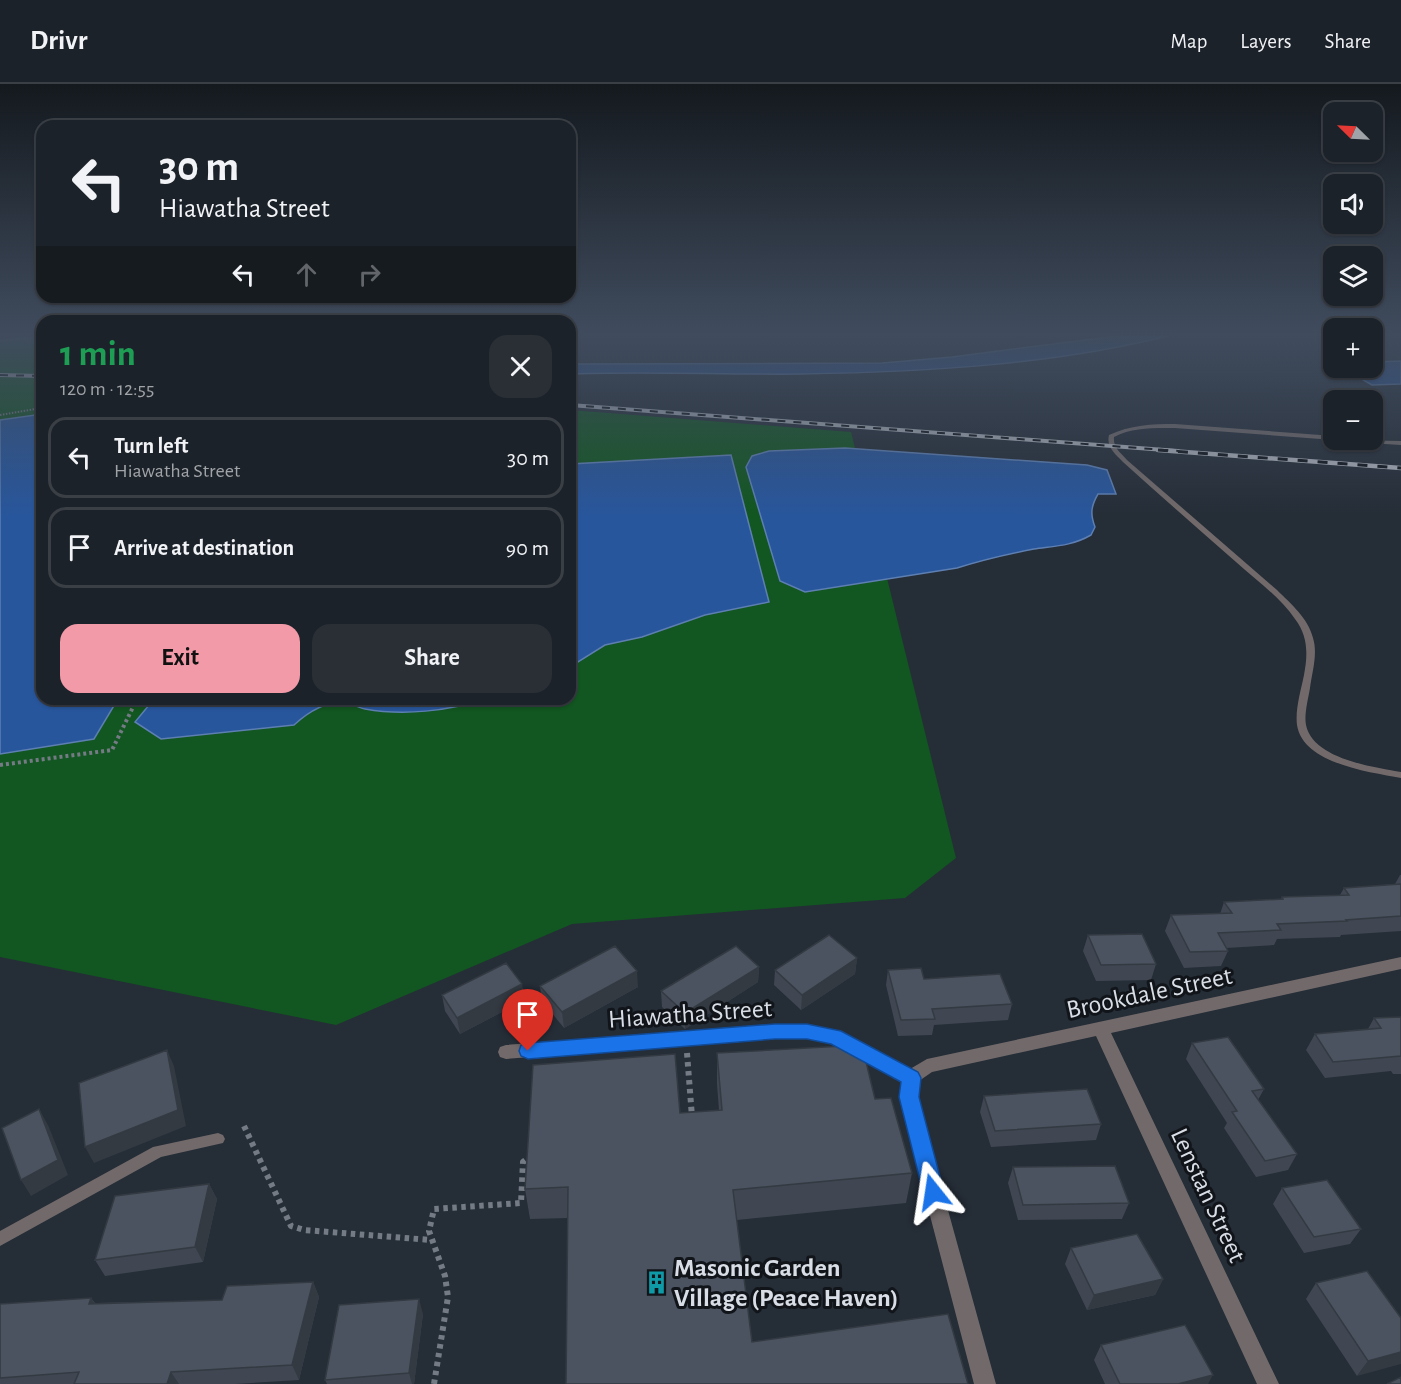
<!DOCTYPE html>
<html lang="en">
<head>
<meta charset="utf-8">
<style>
	body { margin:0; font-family:"Alegreya Sans",sans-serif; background:#292f35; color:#f1f3f6; height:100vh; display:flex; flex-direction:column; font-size:22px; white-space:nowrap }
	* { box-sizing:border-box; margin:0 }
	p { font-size:20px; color:#a0a4a8 }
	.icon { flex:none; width:33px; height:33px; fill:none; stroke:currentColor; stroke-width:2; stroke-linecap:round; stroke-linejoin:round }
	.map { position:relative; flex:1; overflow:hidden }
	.side { position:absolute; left:36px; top:231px; width:540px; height:390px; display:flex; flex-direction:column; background:#1c2229; border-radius:18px; box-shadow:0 2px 4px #0004,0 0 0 2px #3a3f46 }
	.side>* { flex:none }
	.hud { position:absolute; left:36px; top:36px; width:540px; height:183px; border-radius:18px; box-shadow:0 2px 4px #0004,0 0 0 2px #3a3f46; background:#1c2229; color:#f1f3f6; overflow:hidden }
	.needle { width:39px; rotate:294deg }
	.buttons { position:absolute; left:1323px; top:18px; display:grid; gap:12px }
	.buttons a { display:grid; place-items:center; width:60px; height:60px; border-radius:12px; background:#1c2229; box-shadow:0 2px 4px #0004,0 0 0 2px #3a3f46; font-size:30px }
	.pin { position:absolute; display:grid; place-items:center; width:51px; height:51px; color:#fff; margin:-62px -26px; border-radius:50% 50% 50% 0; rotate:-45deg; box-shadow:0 0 6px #0007 }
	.pin .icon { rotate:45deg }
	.me { position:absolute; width:66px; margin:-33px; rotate:345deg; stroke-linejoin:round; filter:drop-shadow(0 0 4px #0008) }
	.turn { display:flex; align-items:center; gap:21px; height:126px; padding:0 24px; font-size:27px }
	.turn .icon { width:78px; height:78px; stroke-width:2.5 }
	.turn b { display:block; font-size:42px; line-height:51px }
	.lanes { display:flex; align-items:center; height:57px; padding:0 24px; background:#0003; justify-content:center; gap:30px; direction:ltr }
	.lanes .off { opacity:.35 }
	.round { display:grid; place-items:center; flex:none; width:63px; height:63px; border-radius:18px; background:#292f35 }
	.head { display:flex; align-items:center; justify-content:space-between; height:102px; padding:0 24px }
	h1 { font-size:36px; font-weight:600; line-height:45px; color:#1e9e55 }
	.action { display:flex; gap:12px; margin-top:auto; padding:12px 24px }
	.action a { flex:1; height:69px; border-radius:18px; background:#f39aa9; color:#111; font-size:24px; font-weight:600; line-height:69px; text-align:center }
	.action a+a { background:#292f35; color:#f1f3f6 }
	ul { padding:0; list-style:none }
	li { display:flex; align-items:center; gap:18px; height:81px; margin:0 12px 9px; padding:0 12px; border:3px solid #3a3f46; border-radius:18px }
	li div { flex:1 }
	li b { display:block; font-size:22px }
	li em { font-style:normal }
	header { display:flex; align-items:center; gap:36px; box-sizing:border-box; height:84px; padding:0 30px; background:#1c2229; border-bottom:2px solid #3a3f46 }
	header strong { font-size:28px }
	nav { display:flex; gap:33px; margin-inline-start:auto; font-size:21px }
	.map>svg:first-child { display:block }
	.green { fill:#125621 }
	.water { fill:#28569c; stroke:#5d7fb2; stroke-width:1.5 }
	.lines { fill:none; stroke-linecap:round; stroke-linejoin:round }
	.path-far2 { stroke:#747b84; stroke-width:2; stroke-dasharray:1.5 1.5; stroke-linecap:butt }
	.path-far1 { stroke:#747b84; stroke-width:4; stroke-dasharray:3 3; stroke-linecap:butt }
	.path { stroke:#747b84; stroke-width:6; stroke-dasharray:4.5 4.5; stroke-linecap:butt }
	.service { fill:#726a6a; fill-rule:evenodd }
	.minor { fill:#726a6a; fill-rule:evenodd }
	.rail-far1-casing { stroke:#aeb3bc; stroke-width:4 }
	.rail-casing { stroke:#aeb3bc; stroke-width:4.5 }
	.rail-far1 { stroke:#11151a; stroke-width:2; stroke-dasharray:8; stroke-linecap:butt }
	.rail { stroke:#11151a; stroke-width:3; stroke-dasharray:10; stroke-linecap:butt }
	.wall { fill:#404752 }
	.shaded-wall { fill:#343a42 }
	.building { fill:#4a535f; stroke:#343a42; stroke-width:1.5 }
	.route { fill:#1a73e8; stroke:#114b97; stroke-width:1.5 }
	.labels { text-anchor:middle; stroke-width:6; stroke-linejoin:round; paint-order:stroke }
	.near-street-label { font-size:26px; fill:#d9dee6; stroke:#11151a }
	.near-poi-label { font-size:26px; font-weight:bold; fill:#d9dee6; stroke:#11151a; text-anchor:start }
</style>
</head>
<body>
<header>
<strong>Drivr</strong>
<nav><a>Map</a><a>Layers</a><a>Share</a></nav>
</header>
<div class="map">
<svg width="1401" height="1300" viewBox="0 0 1401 1300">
	<rect width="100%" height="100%" fill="#252d37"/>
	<path class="green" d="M42,251v364h528v-289l281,22 105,426 -51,40 -333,26 -236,101 -336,-68v-618z"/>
	<path class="water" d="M1133,250h43c-120,31 -251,38 -374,40 -77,1 -155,-3 -232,0v-10l312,-1 70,-6z
		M1401,277v23l-29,1 -30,-17h30l1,-6z
		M42,330v285h76l-24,40 -94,15v-334z
		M845,364l242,17 20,5 9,24h-18c-7,12 -8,20 -3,33l-4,8c-19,11 -36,11 -57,14 -26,5 -52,11 -77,19l-152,24 -25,-11 -34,-114 6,-11 17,-5z
		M731,371l38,147 -64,13 -63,22 -37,8 -35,22v-203z
		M154,615h331c-36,12 -82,17 -120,10 -7,-1 -15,-7 -22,-7 -19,0 -36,11 -49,23l-133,14 -26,-17z"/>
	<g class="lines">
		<path class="path-far2" d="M0,257l42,-4
			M0,331l42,-7"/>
		<path class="path-far1" d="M0,681l112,-15 25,-51"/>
		<path class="path" d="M687,969l5,64
			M244,1042l47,100 13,4 127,10
			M434,1300l14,-87 -3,-21 -16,-45 5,-22 87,-6 2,-41 8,-6"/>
		<path class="service" d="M1175,340l159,12v4h1h-1l-159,-12c-21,0 -42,-1 -61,9 -1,11 6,15 13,23l150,130c14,14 31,28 36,48 5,16 -1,34 -3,50 -2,12 -6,26 -4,37 7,34 67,42 95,47v6c-31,-6 -98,-14 -104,-53 -2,-16 4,-35 7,-50 4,-21 4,-39 -9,-56 -15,-22 -39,-39 -59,-57 -38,-33 -75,-66 -113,-100 -8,-8 -17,-15 -14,-27 21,-10 43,-11 66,-11z
			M1350,356l51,1v4l-48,-3z
			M218,1049l5,2 2,4 -2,4 -62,14 -161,89v-15l153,-84z"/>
		<path class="minor" d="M1401,873v12l-290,64 168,351h-22l-161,-348 -164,36 -13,9 -1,16 4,19 74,268h-22l-70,-268 -4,-19 2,-15 -70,-39 -25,-4 -32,-1 -269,21 -6,-2 -2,-5 2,-5 6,-2 269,-21 32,1 28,5 75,39 17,-10z"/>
		<defs>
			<path id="rail-far1" d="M0,291l42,1
				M570,321l608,46"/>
			<path id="rail" d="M1158,366l243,18"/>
		</defs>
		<use href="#rail-far1" class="rail-far1-casing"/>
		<use href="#rail" class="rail-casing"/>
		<use href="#rail-far1" class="rail-far1"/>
		<use href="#rail" class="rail"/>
	</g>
	<path class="wall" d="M1400,791h1v56l-60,4 -1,2 -63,2 -3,6 -48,3 2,3 -7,15 -37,2 -19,-37 6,-16 49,-1 4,-12 57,-3 1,-2 58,-2 4,-7 51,-4z
		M1088,851l68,29 -5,16 -55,1 -13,-30z
		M857,874l-2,16 -54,36 -27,-25 1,-15z
		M759,883l-1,15 -73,47 -23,-22 -1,-16z
		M888,886l124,34 -4,16 -74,5 -2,10 -34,1 -12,-51z
		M540,902l98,1 -74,41 -22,-27z
		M442,911l83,5 -65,34 -15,-23z
		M1401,933v57h-8l-2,-3 -66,7 -19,-28 9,-16 53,-5 6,-11z
		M1192,959l72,46 -6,11 39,54 -9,16 -32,7 -32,-49 3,-5 -41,-64z
		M717,969l158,46 37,74 -6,30 -169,17 -171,164 2,-166 -38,1 -5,-30 155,-76 39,-3 -2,-26z
		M984,1012l117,28 -5,16 -105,7 -11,-35z
		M1013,1083l116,36 -7,16 -104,1 -10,-37z
		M209,1100l8,15 -14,63 -98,14 -10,-16z
		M1282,1104l79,41 -11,15 -46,9 -31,-49z
		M1071,1164l92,31 -8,16 -68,15 -22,-46z
		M313,1198l6,15 -20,83 -64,4h-235v-80l91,-6 4,5 127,-3z
		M1316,1199l85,35 -44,58 -51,-77z
		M423,1230l-9,70h-87l-2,-4z
		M1101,1261l107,39h-103l-11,-24z"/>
	<path class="shaded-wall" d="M857,874l-2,16 -54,36 1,-15z
		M759,883l-1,15 -73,47v-16z
		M637,887l1,16 -74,41 -2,-16z
		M522,900l3,16 -65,34 -3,-16z
		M167,966l7,16 12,60 -92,37 -9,-16z
		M39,1025l9,16 20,50 -37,21 -10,-16z
		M209,1100l8,15 -14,63 -8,-15z
		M1163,1195l-8,16 -68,15 7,-15z
		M313,1198l6,15 -20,83 -7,-15z
		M91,1214l10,15 -12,-9z
		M419,1215l4,15 -9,70h-2l-3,-11z
		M1401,1268v12l-44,12 11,-15z
		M171,1288l8,12h-12z
		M1213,1291l-5,9h-30z"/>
	<path class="building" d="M1401,800v32l-55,4 1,1 -70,3 4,6 -63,3 10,18 -38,1 -19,-37 61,-2 -8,-11 59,-3 -1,-2 67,-2 -5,-7z
		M1142,850l14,30 -55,1 -13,-30z
		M829,851l28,23 -55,37 -27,-25z
		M615,862l22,25 -75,41 -22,-26z
		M736,862l23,21 -74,46 -24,-22z
		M506,879l16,21 -65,34 -15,-23z
		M921,884l3,11 76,-5 12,30 -80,5 3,10 -34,1 -13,-50z
		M1401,933v39l-68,6 -18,-28 66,-6 -7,-10z
		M1228,953l36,52 -12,2 45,63 -32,7 -33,-49 5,-1 -45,-68z
		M862,961l13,54 16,-1 21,75 -179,17 19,152 196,-28 20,70h-402l2,-197 -43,2 8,-124 142,-11 5,59 42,-3 -5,-57z
		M167,966l11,60 -93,37 -6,-64z
		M1087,1005l14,35 -106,7 -11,-35z
		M39,1025l19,51 -37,20 -19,-52z
		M1115,1082l14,37 -106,2 -10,-38z
		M1327,1096l34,49 -47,8 -32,-49z
		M209,1100l-14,63 -100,13 20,-64z
		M1137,1150l26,45 -69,16 -23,-47z
		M1367,1187l34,47v34l-33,9 -52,-78z
		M313,1198l-21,83 -121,7 -4,12h-93l5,-12 -79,6v-74l91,-6 -2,6 133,-4 5,-14z
		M419,1215l-10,74 -84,7 14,-75z
		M1185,1241l28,50 -35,9h-58l-19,-39z
		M1401,1293v7h-14z"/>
	<linearGradient id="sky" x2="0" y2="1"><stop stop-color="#14191e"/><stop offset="0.58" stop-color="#404c5e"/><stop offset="1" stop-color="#404c5e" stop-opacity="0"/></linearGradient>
	<rect width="1401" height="432" fill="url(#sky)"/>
	<path class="route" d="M775,940h32l34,7 77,41 3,6 -2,19 25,95 -3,7 -8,3 -7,-3 -3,-7 -24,-95 2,-15 -70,-38 -24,-5h-32l-247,20 -7,-3 -2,-5 2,-6 7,-2z"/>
	<defs>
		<symbol id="building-bare" viewBox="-9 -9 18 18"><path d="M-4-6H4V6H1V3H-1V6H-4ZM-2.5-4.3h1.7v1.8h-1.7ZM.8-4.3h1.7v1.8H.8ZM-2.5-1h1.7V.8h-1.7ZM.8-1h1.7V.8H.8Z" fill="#0f9aa8" stroke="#11151a" stroke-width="2.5" paint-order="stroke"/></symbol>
	</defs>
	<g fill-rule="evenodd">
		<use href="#building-bare" x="640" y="1182" width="33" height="33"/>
	</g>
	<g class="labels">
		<g class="near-street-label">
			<text transform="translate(1149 908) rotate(-12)" y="9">Brookdale Street</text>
			<text transform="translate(690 929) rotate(-4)" y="9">Hiawatha Street</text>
			<text transform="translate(1209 1111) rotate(65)" y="9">Lenstan Street</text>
		</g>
		<g class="near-poi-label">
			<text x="674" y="1192">Masonic Garden<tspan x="674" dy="30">Village (Peace Haven)</tspan></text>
		</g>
	</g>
</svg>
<div class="buttons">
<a><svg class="needle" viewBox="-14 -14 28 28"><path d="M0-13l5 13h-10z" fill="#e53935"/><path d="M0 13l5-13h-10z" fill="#a0a4a8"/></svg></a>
<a><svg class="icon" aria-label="sound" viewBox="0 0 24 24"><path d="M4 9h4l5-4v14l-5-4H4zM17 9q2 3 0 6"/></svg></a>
<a><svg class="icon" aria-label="layers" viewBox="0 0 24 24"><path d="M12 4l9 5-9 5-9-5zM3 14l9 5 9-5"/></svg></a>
<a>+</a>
<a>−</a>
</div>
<div class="pin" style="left:528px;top:967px;background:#d93025"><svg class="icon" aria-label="arrive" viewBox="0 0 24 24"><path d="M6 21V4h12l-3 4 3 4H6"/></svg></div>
<svg class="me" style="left:933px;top:1108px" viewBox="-20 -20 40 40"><path d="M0-17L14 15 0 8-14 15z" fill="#1a73e8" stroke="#fff" stroke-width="4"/></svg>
<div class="hud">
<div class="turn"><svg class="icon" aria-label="left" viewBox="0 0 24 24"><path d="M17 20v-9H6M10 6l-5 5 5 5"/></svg><div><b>30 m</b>Hiawatha Street</div></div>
<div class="lanes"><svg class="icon" aria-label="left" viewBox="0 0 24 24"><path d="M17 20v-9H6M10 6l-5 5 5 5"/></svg><svg class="icon off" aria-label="ahead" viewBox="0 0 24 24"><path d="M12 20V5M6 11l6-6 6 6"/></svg><svg class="icon off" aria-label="right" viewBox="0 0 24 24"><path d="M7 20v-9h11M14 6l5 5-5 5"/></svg></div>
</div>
<section class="side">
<div class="head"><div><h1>1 min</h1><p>120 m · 12:55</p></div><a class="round"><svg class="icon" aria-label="close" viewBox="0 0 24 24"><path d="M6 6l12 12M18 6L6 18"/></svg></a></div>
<ul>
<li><svg class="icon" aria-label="left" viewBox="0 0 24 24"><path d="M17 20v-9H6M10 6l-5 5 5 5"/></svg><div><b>Turn left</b><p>Hiawatha Street</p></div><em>30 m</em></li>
<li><svg class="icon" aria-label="arrive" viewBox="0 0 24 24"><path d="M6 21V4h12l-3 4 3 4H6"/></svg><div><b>Arrive at destination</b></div><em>90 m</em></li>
</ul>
<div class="action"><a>Exit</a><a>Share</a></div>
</section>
</div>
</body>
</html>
